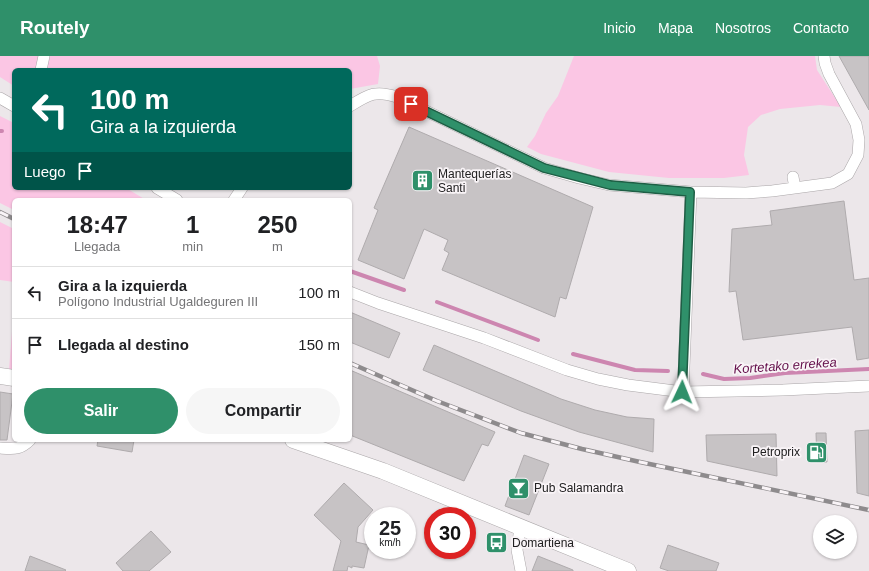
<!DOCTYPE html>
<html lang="es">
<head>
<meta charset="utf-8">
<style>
	body { margin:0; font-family:Arial,sans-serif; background:#f6f6f6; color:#202124; height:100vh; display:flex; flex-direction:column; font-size:15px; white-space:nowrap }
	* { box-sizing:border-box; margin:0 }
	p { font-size:13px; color:#757577 }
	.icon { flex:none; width:22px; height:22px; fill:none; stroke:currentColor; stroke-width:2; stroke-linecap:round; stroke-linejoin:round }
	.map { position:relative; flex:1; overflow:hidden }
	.sheet { position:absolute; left:12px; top:142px; width:340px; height:244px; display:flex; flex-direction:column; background:#fff; border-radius:6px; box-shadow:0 1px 3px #0004 }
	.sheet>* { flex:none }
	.banner { position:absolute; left:12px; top:12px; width:340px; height:122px; border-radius:6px; box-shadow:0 1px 3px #0004; background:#00695c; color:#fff; overflow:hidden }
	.buttons { position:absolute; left:813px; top:459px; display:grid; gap:8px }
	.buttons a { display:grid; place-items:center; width:44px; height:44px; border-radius:50%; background:#fff; box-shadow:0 1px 3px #0004; font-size:20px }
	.speed { position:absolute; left:364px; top:451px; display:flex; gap:8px; font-size:20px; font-weight:700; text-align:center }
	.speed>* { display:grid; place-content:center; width:52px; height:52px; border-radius:50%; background:#fff; box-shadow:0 1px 3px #0004; line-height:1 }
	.speed small { font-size:10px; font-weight:400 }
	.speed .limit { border:6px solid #d22; background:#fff; color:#111 }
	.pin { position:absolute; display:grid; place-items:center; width:34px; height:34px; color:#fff; margin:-17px; border-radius:8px; box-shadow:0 2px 6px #0006 }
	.me { position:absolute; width:44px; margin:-22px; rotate:2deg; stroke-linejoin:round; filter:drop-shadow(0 0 3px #0008) }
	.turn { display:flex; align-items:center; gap:14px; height:84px; padding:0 12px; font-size:18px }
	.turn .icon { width:52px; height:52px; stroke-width:2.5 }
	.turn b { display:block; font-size:28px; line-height:34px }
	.then { display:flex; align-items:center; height:38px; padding:0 12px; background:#0003; gap:8px; font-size:15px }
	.eta { display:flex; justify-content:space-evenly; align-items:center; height:68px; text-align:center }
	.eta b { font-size:24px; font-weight:700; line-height:28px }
	.cta { display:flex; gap:8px; margin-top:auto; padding:8px 12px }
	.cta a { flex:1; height:46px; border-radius:24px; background:#2f906a; color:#fff; font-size:16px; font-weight:700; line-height:46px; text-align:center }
	.cta a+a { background:#f6f6f6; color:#202124 }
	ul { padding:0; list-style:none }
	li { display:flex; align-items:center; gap:12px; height:52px; padding:0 12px; border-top:1px solid #e0e0e0 }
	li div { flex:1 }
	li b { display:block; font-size:15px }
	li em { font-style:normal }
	header { display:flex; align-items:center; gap:24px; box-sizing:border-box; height:56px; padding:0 20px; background:#2f906a; color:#fff }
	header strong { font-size:19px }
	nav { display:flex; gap:22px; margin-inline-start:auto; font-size:14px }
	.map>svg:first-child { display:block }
	.green { fill:#fbc6e4 }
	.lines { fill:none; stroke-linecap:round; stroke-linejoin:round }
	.stream { stroke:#cd86b0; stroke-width:4 }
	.building { fill:#c7c3c5; stroke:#afabad }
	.street-casing { stroke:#aaa6a8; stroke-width:12 }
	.secondary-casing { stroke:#aaa6a8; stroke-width:17 }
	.street { stroke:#fff; stroke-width:11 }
	.secondary { stroke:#fff; stroke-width:16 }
	.rail-casing { stroke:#8e8b8d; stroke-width:4.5 }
	.rail { stroke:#f9f4f7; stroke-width:3; stroke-dasharray:9; stroke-linecap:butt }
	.route-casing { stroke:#1f5e45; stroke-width:10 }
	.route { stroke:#2f906a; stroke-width:7 }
	.labels { text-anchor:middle; stroke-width:3.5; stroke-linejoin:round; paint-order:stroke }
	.poi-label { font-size:12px; fill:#212021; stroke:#f9f4f7; text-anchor:start }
	.water-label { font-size:13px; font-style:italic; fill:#630e4a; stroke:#f9f4f7 }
</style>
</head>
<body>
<header>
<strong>Routely</strong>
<nav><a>Inicio</a><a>Mapa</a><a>Nosotros</a><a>Contacto</a></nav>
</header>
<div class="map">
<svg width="869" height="515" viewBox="0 0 869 515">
	<rect width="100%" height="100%" fill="#ece7ea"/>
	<path class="green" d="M0,0h39l-3,14h-22v16l-14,-9z
		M48,0h329l3,10 -2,18 -28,5v-19h-306z
		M574,0h241l2,14 24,37 -21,-2 -40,4 -19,6 -13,12 -4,28 5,20 -25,3h-55l-60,-6 -68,-18 -14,-7 8,-11 11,-23 12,-17z
		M0,60l14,7v65h112l20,12h-132v10l-14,-7z
		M0,166l14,7v53l-14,-2z
		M14,250v64h-5z"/>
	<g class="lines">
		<path class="stream" d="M0,75h2
			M350,215l54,19
			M437,246l101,38
			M573,298l62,16 33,1
			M703,318l21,5 26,-1 35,-5 84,-4"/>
	</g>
	<path class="building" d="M839,0h30v54z
		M409,71l184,80 -27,92 -6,-2 -5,20 -113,-47 7,-17 -5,-3 4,-10 -24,-11 -20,50 -46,-19 20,-50 -4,-2z
		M844,145l10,79 15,-2v80l-12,2 -5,-33 -109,13 -7,-49 -7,1 3,-63 40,-4 -2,-14z
		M350,256l50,21 -11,25 -39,-16z
		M434,289l127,54 34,11 32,7 27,2 -1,33 -74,-20 -58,-21 -98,-41z
		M350,314l145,62 -7,14 -6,-2 -18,37 -114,-46z
		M0,336l13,2 -6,46h-7z
		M869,374v66l-12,-3 -2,-62z
		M816,377h10l1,29h-10z
		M776,378l1,42 -70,-15 -1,-26z
		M98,384h36l-2,12 -35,-6z
		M524,399l25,9 -20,51 -24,-9z
		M344,427l29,27 -15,17 -2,15 13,3 -5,23 -12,-2v2l-4,-2 -1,5h-14l8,-30 -27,-26z
		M151,475l20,21 -22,19h-26l-7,-8z
		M668,489l51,18 -3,8h-47l-9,-3z
		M30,500l36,14 -1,1h-40z
		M538,500l35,14v1h-41z"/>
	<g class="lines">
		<defs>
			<path id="street" d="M41,14l3,-14
				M0,42l14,8
				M350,50c19,-12 26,-16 47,-9l147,71 35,10 30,7 82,7 55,1 26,-2 60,-8 16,-9 10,-19 1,-15 -3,-16 -27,-50 -4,-11 -1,-7
				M793,121l2,11
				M157,132l20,12
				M234,144l8,-12
				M350,236l28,11 106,35 83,32 31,9 30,6 55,7 100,-2 86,-4
				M683,336l8,-200
				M0,392c14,1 20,2 30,-8
				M520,471l-3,23 4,21"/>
			<path id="secondary" d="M0,320l14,2
				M293,384l90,31 245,100"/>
		</defs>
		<use href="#street" class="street-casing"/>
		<use href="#secondary" class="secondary-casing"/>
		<use href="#street" class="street"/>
		<use href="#secondary" class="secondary"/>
		<defs>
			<path id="rail" d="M0,156l14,7
				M350,307l87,38 84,32 61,16 58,13 229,48"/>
		</defs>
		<use href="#rail" class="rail-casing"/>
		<use href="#rail" class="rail"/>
	</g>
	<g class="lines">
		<defs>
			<path id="route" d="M411,48l133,64 66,17 80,7 -8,200"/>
		</defs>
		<use href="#route" class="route-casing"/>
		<use href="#route" class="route"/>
	</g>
	<defs>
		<symbol id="building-square" viewBox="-11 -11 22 22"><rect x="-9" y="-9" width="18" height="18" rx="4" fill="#2f906a" stroke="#f9f4f7"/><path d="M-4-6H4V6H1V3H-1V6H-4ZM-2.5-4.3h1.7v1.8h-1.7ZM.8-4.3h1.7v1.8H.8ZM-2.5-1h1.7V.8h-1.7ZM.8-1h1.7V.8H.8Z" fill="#fff"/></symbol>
		<symbol id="fuel-square" viewBox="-11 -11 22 22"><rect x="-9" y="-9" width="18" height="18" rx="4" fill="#2f906a" stroke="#f9f4f7"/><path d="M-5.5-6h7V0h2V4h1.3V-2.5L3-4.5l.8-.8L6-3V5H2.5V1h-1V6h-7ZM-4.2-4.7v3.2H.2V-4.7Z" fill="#fff"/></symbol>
		<symbol id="bar-square" viewBox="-11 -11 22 22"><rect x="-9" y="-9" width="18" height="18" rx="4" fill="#2f906a" stroke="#f9f4f7"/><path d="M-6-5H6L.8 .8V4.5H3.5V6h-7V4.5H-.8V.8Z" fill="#fff"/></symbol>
		<symbol id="bus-square" viewBox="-11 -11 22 22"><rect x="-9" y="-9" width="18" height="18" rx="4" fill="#2f906a" stroke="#f9f4f7"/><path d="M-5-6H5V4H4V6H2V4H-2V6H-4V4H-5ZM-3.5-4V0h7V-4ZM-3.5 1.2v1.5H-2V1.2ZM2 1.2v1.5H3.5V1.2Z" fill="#fff"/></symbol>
	</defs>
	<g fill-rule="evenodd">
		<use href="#building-square" x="410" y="112" width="25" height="25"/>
		<use href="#fuel-square" x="804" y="384" width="25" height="25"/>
		<use href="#bar-square" x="506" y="420" width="25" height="25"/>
		<use href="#bus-square" x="484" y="474" width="25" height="25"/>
	</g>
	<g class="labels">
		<g class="poi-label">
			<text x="438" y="122">Mantequerías<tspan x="438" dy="14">Santi</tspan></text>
			<text x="800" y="400" text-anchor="end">Petroprix</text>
			<text x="534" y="436">Pub Salamandra</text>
			<text x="512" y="491">Domartiena</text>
		</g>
		<g class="water-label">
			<text transform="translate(785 309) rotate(-4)" y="5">Kortetako errekea</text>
		</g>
	</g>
</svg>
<div class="buttons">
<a><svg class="icon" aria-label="layers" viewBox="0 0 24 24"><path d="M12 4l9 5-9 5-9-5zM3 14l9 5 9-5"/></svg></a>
</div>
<div class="speed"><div>25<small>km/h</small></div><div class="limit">30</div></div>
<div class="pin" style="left:411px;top:48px;background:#d93025"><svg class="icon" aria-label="arrive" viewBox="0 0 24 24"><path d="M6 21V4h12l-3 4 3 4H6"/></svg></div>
<svg class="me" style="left:682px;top:336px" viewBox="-20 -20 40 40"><path d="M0-17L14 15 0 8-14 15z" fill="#2f906a" stroke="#fff" stroke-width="4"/></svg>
<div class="banner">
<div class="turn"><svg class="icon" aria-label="left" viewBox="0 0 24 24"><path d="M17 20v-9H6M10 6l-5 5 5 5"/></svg><div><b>100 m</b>Gira a la izquierda</div></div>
<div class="then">Luego<svg class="icon" aria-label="arrive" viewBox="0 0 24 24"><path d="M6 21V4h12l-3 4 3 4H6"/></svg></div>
</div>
<section class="sheet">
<div class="eta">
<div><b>18:47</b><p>Llegada</p></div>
<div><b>1</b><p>min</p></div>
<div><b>250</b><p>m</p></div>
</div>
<ul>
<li><svg class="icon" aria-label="left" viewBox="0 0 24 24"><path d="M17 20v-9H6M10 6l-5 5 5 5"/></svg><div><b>Gira a la izquierda</b><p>Polígono Industrial Ugaldeguren III</p></div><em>100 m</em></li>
<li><svg class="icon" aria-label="arrive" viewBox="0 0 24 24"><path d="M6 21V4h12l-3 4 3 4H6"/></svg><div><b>Llegada al destino</b></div><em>150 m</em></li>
</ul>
<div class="cta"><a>Salir</a><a>Compartir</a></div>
</section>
</div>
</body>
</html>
